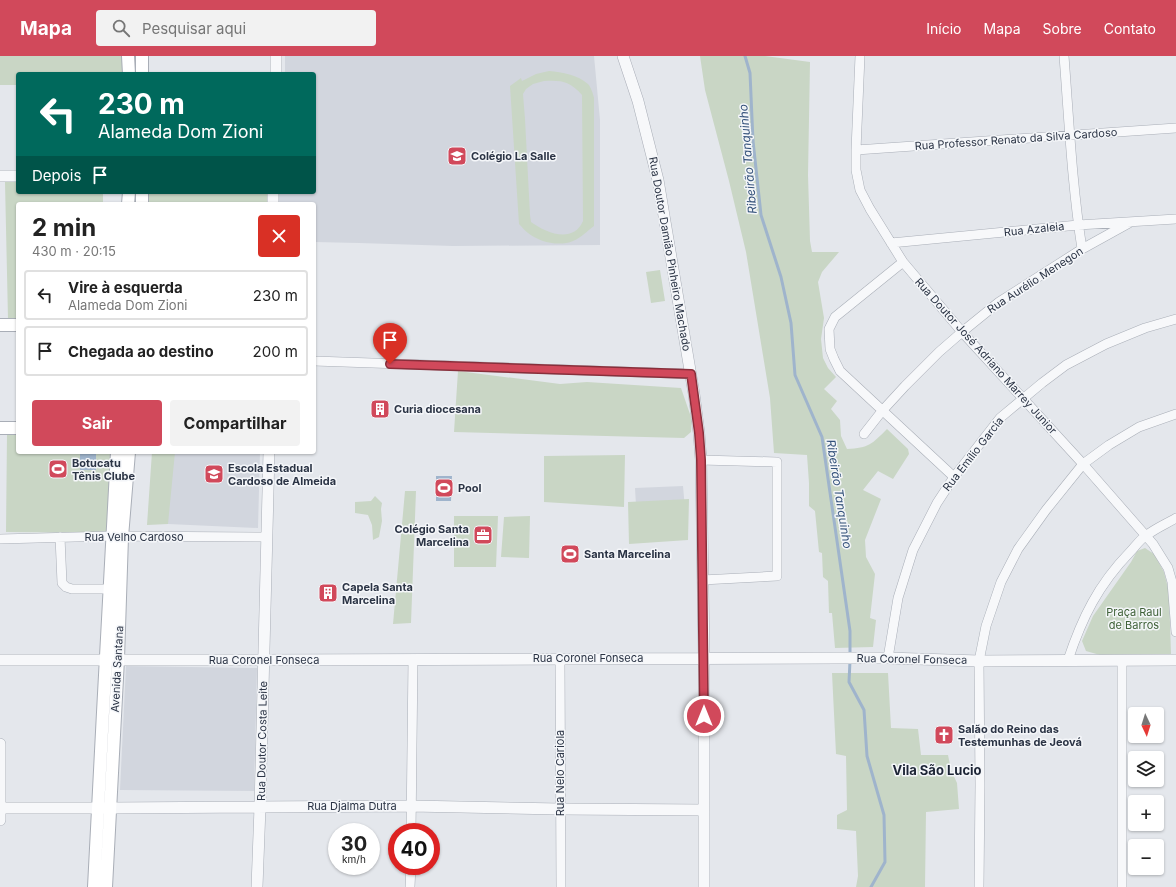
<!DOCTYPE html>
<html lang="pt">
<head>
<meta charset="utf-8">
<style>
	body { margin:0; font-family:Inter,sans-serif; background:#f2f2f2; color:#222; height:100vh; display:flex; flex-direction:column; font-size:15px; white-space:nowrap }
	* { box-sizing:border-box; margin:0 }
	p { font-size:13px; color:#767676 }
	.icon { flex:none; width:22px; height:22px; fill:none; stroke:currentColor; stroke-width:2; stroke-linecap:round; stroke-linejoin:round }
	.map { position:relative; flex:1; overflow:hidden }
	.details { position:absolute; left:16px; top:146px; width:300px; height:252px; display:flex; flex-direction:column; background:#fff; border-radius:4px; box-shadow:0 1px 3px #0004 }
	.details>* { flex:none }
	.banner { position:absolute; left:16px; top:16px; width:300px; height:122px; border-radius:4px; box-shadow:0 1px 3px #0004; background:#00695c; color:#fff; overflow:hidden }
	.needle { width:26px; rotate:176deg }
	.tools { position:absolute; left:1128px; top:651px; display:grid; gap:8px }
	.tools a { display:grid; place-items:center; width:36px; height:36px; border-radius:4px; background:#fff; box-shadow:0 1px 3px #0004; font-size:20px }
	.speed { position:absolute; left:328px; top:767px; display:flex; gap:8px; font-size:20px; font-weight:700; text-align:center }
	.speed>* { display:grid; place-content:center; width:52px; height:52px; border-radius:50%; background:#fff; box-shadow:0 1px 3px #0004; line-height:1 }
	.speed small { font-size:10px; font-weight:400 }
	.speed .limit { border:6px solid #d22; background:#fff; color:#111 }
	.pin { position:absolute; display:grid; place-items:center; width:34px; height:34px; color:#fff; margin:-41px -17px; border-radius:50% 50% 50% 0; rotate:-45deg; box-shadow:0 0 4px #0007 }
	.pin .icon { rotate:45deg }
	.me { position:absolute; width:44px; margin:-22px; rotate:0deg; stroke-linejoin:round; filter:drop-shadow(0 0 3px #0008) }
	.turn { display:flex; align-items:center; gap:14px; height:84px; padding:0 16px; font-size:18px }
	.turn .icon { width:52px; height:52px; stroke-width:2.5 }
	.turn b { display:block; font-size:28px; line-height:34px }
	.then { display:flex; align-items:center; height:38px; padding:0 16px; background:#0003; gap:8px; font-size:15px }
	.round { display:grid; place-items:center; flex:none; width:42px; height:42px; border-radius:4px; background:#f2f2f2 }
	.head { display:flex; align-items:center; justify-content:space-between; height:68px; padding:0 16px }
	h1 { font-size:24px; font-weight:700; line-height:30px }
	.primary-button { display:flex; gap:8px; margin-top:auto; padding:8px 16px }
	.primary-button a { flex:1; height:46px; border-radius:4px; background:#d1495b; color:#fff; font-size:16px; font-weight:700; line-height:46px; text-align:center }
	.primary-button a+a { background:#f2f2f2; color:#222 }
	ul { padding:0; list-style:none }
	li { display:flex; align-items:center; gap:12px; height:50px; margin:0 8px 6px; padding:0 8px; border:2px solid #e0e0e0; border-radius:4px }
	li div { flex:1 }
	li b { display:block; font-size:15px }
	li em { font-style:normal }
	header { display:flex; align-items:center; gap:24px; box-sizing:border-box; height:56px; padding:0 20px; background:#d1495b; color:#fff }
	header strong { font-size:19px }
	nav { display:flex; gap:22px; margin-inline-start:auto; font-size:14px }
	.search { width:280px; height:36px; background:#f2f2f2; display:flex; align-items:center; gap:10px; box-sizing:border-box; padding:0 14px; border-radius:4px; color:#767676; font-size:15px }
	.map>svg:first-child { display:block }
	.built { fill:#d2d6de }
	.green { fill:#c9d6c5; fill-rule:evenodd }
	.water { fill:#9fb4cc }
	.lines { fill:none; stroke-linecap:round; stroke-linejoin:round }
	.stream { stroke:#9fb4cc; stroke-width:3 }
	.minor-casing { stroke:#a9aeb7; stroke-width:10 }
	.tertiary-casing { stroke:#a9aeb7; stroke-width:12 }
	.secondary-casing { stroke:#a9aeb7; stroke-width:14 }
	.minor { stroke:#f7f8fa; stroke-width:9 }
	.tertiary { stroke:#f7f8fa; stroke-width:11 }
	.secondary { stroke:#fff; stroke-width:12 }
	.route-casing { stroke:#882f3b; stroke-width:10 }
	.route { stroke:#d1495b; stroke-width:7 }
	.labels { text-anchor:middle; stroke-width:3; stroke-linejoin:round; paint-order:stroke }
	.street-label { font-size:11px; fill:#2b3445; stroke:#f4f6f9 }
	.poi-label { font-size:11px; font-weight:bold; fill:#2b3445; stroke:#f4f6f9; text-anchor:start }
	.park-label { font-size:11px; fill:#3f6138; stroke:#f4f6f9 }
	.water-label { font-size:12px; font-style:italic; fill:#34527a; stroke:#f4f6f9 }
	.quarter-label { font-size:13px; font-weight:bold; fill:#1d2536; stroke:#f4f6f9 }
</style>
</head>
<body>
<header>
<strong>Mapa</strong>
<div class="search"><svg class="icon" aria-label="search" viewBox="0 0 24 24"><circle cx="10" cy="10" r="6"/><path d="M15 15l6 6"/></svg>Pesquisar aqui</div>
<nav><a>Início</a><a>Mapa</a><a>Sobre</a><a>Contato</a></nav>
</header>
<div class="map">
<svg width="1176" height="831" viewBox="0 0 1176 831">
	<rect width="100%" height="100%" fill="#e4e7ec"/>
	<path class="built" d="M285,0h309l6,64v125l-147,1 -94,-3 -45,-1v-38h-35v-12h35v-118h-29z
		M169,396h91l-2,76 -90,-4v-29z
		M683,430l2,23 -49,-4 -1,-17z
		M126,610l131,2 -3,123 -134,-1z"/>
	<path class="green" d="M0,0h124v18h-106v11h-18z
		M700,0h65l45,6 -2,113 2,66 2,11h27l-17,20 -4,10 6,36 -3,21 2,19 5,10 8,9 -12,12 13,12 -6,8 9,11 1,16 6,13c22,-1 25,-5 40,-20l21,20 1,5 -16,25 -15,-8 -15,19 18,9 -16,41 1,17 9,17 -5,44 6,2 -3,27 -38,1 -3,-35h-3l-1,-32 -5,-4 -1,-24 -3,-1 -4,-41 -6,-5v-23l-2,-28 -33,-2 -4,-55 -24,-146 -17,-71 -24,-91z
		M549,15c13,1 29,4 39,13 3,3 5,10 6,14v128c-7,5 -13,12 -21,15 -14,6 -34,1 -45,-8 -4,-3 -6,-6 -9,-9l-9,-138 11,-8 1,3 14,-7zM544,25c17,-1 26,0 38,14l1,126c-10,23 -37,12 -52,1l-1,-7 -5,-96 -2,-25 3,-5 7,-5z
		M5,126h13v10h85v12h-85v115h-10z
		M147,136h121l-1,12h-121z
		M660,214l5,31 -14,2 -5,-31z
		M458,315l102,13 27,-2 94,6 11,32 -1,12 -7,6 -230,-6z
		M7,378h11v18h92l-1,81 -103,-1z
		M152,396h23l-7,72 -21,1z
		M625,399l-1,52 -80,-5v-46z
		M405,435h11l-5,132 -18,1z
		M375,440l7,7 -1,6 1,12 -3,16 -6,3 -1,-15 -4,-10 -13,-2v-11l16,-1z
		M689,443l-1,41 -59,4 -1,-42z
		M454,460h44l-2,51h-42z
		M530,460l-1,42 -28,-1 3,-40z
		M1145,492l9,6 10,18 5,20 2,62 -71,1 -14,-4 -4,-10 11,-25 38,-54 6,-11z
		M832,617h56l3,55 27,1 3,26h27l3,15 6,13 2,26 -33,3 -1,75h-69l2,-11 -2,-45 -19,-2v-14l10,-5 -1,-54 -10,-2z"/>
	<path class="water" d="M80,396h16v18h-16z
		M436,420h16l-1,25h-15z"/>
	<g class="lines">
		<path class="stream" d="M745,0l5,17 3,68 8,74 20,62 10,46 4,52 27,62 28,194v24
			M850,605l-1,21 15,28 3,46 17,59 1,47 -14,25"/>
		<defs>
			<path id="minor" d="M860,0l-4,94v20l4,20 10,19 33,53 59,70 121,132 70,80 15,24 4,14 4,50
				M1064,0c5,64 8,129 18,193
				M856,94l320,-22
				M891,187l187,-18 98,-6
				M903,206l-68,55 -6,12 1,20 4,10 6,12 114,106
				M314,305l377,13
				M864,378l18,-23 23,-25 34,-34 23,-20 37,-30 83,-53 47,-26
				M701,404l76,2v114l-75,4
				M60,481l2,46 4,4 6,2h36
				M0,483l112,-3 155,1
				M888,602l10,-60 15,-48 24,-47 17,-26 46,-59 42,-35 24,-18 40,-21 39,-16 31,-9
				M560,603l1,228
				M1068,604c14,-42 30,-75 62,-108 5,-5 10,-13 17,-17 9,-7 19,-11 29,-17
				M411,776l2,-173
				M410,831l1,-21
				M979,831l1,-102 -1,-124 7,-35 15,-44 17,-33 28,-39 37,-46 26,-19 30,-18 37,-13
				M1122,831v-227"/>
			<path id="tertiary" d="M623,0l15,45 20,79 36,214 5,39 2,27 3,198v229
				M276,18v-18
				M0,120h18
				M273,148v-12
				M0,604h264l574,-2h50l91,3 197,-1
				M0,688v76
				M0,752h111l300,-2 149,3 144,1
				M257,831l3,-80 9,-355"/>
			<path id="secondary" d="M128,0l1,18
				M142,0v18
				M128,148l1,-12
				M142,148v-12
				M0,269h18
				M0,372h18
				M94,831c8,-145 14,-290 23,-435
				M106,831l12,-228 4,-122 7,-85"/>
		</defs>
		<use href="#minor" class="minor-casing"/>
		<use href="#tertiary" class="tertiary-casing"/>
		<use href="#secondary" class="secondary-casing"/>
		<use href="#minor" class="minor"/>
		<use href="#tertiary" class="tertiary"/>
		<use href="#secondary" class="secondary"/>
	</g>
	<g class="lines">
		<defs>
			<path id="route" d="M390,308l301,10 8,59 2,27 3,256"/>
		</defs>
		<use href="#route" class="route-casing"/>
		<use href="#route" class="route"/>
	</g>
	<defs>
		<symbol id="school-square" viewBox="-11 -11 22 22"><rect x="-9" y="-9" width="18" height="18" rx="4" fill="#d1495b" stroke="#f4f6f9"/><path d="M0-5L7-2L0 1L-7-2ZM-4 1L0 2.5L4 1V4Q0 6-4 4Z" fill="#fff"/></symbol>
		<symbol id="building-square" viewBox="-11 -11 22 22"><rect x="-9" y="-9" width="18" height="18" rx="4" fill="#d1495b" stroke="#f4f6f9"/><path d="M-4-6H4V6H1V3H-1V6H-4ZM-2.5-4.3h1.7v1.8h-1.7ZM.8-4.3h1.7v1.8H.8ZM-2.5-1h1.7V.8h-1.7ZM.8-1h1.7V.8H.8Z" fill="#fff"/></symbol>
		<symbol id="stadium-square" viewBox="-11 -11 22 22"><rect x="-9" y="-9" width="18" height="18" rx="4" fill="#d1495b" stroke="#f4f6f9"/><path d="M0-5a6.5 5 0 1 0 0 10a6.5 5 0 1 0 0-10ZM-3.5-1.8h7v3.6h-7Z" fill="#fff"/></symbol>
		<symbol id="office-square" viewBox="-11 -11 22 22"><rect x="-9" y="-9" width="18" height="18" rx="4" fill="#d1495b" stroke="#f4f6f9"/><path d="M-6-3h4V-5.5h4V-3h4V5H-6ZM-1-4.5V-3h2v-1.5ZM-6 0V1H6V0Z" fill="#fff"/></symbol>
		<symbol id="church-square" viewBox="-11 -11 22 22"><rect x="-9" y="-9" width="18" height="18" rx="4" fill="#d1495b" stroke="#f4f6f9"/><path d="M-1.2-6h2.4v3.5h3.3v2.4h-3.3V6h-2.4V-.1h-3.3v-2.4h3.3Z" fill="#fff"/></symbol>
	</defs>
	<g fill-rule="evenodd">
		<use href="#school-square" x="446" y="89" width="22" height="22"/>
		<use href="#building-square" x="369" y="342" width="22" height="22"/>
		<use href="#stadium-square" x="47" y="402" width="22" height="22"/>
		<use href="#school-square" x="203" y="407" width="22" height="22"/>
		<use href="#stadium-square" x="433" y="421" width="22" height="22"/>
		<use href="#office-square" x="472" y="468" width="22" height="22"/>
		<use href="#stadium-square" x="559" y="487" width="22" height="22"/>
		<use href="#building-square" x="317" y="526" width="22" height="22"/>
		<use href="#church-square" x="933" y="668" width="22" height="22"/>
	</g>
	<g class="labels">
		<g class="street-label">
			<text transform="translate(1016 83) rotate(-4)" y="4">Rua Professor Renato da Silva Cardoso</text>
			<text transform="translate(1034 173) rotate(-6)" y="4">Rua Azaleia</text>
			<text transform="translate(670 198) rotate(80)" y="4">Rua Doutor Damião Pinheiro Machado</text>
			<text transform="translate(1035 224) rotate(-33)" y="4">Rua Aurélio Menegon</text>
			<text transform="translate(986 300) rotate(48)" y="4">Rua Doutor José Adriano Marrey Junior</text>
			<text transform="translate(973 398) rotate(-52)" y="4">Rua Emílio Garcia</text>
			<text x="134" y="485">Rua Velho Cardoso</text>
			<text x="588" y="606">Rua Coronel Fonseca</text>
			<text transform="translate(912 603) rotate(1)" y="4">Rua Coronel Fonseca</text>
			<text x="264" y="608">Rua Coronel Fonseca</text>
			<text transform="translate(117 613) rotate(-87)" y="4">Avenida Santana</text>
			<text transform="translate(262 685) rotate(-89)" y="4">Rua Doutor Costa Leite</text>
			<text transform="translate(560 717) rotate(-90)" y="4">Rua Nelo Cariola</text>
			<text x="352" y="754">Rua Djalma Dutra</text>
		</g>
		<g class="poi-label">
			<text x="471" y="104">Colégio La Salle</text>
			<text x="394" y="357">Curia diocesana</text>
			<text x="72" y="411">Botucatu<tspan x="72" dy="13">Tênis Clube</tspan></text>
			<text x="228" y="416">Escola Estadual<tspan x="228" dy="13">Cardoso de Almeida</tspan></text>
			<text x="458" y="436">Pool</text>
			<text x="469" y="477" text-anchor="end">Colégio Santa<tspan x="469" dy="13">Marcelina</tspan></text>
			<text x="584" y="502">Santa Marcelina</text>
			<text x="342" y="535">Capela Santa<tspan x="342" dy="13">Marcelina</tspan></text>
			<text x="958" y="677">Salão do Reino das<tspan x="958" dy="13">Testemunhas de Jeová</tspan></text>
		</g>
		<g class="park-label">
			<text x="1134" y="560">Praça Raul<tspan x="1134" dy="13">de Barros</tspan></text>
		</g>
		<g class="water-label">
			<text transform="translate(748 103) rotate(-95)" y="4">Ribeirão Tanquinho</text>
			<text transform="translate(839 438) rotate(81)" y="4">Ribeirão Tanquinho</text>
		</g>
		<g class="quarter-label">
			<text x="937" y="719">Vila São Lucio</text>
		</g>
	</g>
</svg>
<div class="tools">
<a><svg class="needle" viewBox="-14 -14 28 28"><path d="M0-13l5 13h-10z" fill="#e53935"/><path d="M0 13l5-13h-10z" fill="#767676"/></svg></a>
<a><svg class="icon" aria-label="layers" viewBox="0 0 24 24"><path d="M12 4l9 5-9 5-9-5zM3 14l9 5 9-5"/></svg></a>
<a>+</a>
<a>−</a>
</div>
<div class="speed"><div>30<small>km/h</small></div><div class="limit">40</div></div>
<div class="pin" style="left:390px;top:308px;background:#d93025"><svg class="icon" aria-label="arrive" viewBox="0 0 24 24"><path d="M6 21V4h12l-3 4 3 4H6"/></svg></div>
<svg class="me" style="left:704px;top:660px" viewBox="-20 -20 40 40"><circle r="17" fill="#d1495b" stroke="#fff" stroke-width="3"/><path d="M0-11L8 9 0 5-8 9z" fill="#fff"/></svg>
<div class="banner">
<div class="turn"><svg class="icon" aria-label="left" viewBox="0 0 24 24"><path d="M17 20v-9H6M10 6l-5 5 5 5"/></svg><div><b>230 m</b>Alameda Dom Zioni</div></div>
<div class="then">Depois<svg class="icon" aria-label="arrive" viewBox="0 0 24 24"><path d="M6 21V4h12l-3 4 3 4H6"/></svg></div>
</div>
<section class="details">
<div class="head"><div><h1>2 min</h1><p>430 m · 20:15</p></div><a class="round" style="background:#d93025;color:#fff"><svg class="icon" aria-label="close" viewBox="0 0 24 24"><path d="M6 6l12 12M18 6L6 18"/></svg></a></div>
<ul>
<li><svg class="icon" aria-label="left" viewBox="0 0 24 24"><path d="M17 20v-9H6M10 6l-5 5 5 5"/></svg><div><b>Vire à esquerda</b><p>Alameda Dom Zioni</p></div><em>230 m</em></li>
<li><svg class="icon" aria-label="arrive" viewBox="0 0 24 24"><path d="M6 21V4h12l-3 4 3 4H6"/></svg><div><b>Chegada ao destino</b></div><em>200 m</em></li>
</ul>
<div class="primary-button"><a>Sair</a><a>Compartilhar</a></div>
</section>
</div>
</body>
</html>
